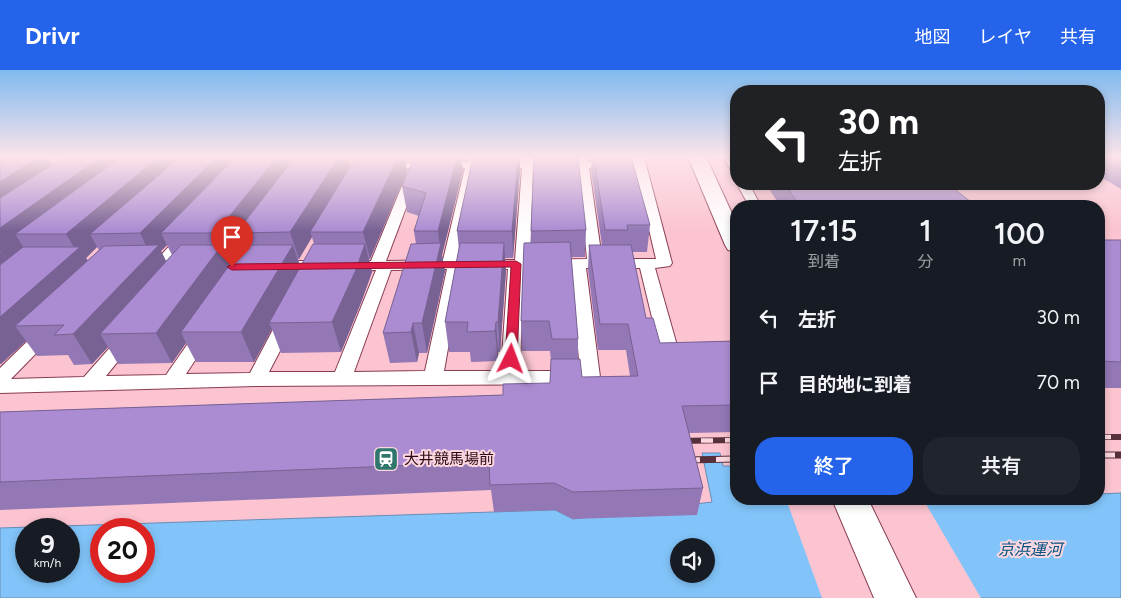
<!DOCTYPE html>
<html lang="ja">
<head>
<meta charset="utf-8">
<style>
	body { margin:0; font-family:Figtree,"Noto Sans JP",sans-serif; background:#20242c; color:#f1f3f6; height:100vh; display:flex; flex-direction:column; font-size:19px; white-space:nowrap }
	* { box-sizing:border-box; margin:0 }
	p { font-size:16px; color:#9ea1a6 }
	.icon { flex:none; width:28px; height:28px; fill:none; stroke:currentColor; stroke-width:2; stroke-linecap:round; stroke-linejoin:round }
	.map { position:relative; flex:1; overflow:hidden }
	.side { position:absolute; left:730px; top:130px; width:375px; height:305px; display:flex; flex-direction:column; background:#171b24; border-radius:20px; box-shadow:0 2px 8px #0003 }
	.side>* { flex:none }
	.banner { position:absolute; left:730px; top:15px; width:375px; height:105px; border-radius:20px; box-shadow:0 2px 8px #0003; background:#202124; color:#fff; overflow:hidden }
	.fabs { position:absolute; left:670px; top:468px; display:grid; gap:10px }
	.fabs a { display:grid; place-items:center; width:45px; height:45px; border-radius:50%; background:#171b24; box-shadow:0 2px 8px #0003; font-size:25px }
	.speed { position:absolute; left:15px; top:448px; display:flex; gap:10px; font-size:25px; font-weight:700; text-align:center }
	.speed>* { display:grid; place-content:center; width:65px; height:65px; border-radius:50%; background:#171b24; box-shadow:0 2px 8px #0003; line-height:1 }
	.speed small { font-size:12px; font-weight:400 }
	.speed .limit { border:8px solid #d22; background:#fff; color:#111 }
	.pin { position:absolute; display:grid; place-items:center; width:42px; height:42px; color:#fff; margin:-51px -21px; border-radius:50% 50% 50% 0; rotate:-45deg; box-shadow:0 0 5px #0007 }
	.pin .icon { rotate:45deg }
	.me { position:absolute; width:55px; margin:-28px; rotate:3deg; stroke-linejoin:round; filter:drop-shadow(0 0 4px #0008) }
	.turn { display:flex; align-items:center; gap:18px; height:105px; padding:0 25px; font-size:22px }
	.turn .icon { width:65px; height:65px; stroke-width:2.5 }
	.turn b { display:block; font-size:35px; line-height:42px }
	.eta { display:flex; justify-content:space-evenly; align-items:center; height:85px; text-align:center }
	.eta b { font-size:30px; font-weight:600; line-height:35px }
	.primary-button { display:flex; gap:10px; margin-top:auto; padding:10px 25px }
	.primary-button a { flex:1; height:58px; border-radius:20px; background:#2563eb; color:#fff; font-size:20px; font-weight:600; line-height:58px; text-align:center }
	.primary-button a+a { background:#20242c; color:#f1f3f6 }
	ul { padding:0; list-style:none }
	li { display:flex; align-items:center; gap:15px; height:65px; padding:0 25px }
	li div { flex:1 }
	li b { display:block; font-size:19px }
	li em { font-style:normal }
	header { display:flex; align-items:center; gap:30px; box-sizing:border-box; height:70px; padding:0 25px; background:#2563eb; color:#fff }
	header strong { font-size:24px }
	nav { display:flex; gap:28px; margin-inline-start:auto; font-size:18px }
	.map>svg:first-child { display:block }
	.water { fill:#82c4f9; stroke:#688cb5; fill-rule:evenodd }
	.pier { fill:#fbc4d0 }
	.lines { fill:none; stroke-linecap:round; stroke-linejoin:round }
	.lane-casing { stroke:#883c52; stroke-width:2 }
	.secondary-casing { stroke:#883c52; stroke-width:2 }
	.lane { fill:#fff; fill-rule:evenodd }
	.secondary { fill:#fff; fill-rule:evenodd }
	.rail-far1-casing { stroke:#56313b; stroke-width:6 }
	.rail-casing { stroke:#56313b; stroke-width:7 }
	.rail-far1 { stroke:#fcd7df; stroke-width:4.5; stroke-dasharray:12; stroke-linecap:butt }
	.rail { stroke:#fcd7df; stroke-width:5; stroke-dasharray:16; stroke-linecap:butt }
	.wall { fill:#9378b5; fill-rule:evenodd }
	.shaded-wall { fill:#786293 }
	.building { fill:#ab8cd2; stroke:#786293 }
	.route { fill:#e11d48; stroke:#92132f }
	.labels { text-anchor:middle; stroke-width:4; stroke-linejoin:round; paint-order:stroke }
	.near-poi-label { font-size:15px; fill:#2b0b15; stroke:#fcd7df; text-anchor:start }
	.near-water-label { font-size:16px; font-style:italic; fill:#005181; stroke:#fcd7df }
</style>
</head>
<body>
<header>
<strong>Drivr</strong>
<nav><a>地図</a><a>レイヤ</a><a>共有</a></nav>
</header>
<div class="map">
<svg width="1121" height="528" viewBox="0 0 1121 528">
	<rect width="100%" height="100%" fill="#fbc4d0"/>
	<path class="water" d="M702,383h18l3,13h13v33h363v-5l22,-1v105h-1121v-70l555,-18 18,9 139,-17zM26,459h43v42h-43zM101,459h43v42h-43zM679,476h27v28h-27z"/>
	<path class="pier" d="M786,429h137l58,99h-159z"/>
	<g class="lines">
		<defs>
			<path id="lane" d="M522,87h12l-1,4h44l-1,-4h12v4l31,1 2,2 -6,3 -26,1 13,91h54l-24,-102h12l28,106 -2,3 -15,2 21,74 -3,4 -6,2 -6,-2 -3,-4 -18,-74h-54l14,109 -3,5 -7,2 -334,2 -256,7v-25l42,-41 6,-1 6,1 3,4 -3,4 -43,44 73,-2 38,-43 6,-2 6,2 3,4 -31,38 60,-1 32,-46 6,-1 6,1 3,4 -27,41 64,-1 28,-53 3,-4 6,-1 6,1 3,4 -27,52h66l41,-102 -101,1 -5,-2 -3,-3 3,-3 5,-2h96l35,-85 6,-4 6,4 -32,85 57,-1 22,-92 -139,1 -4,-1 -2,-2 2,-2 145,-2 5,-3 5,3 45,-1zM476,98h46l-7,92h-57zM533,98h45l9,91 -57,1zM571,198l9,103h-60l3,-102zM447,199l-22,102 -71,1 37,-102zM462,199h46l-7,102h-57z
				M720,87h15l1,16 -4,-1 -7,-12z
				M737,114h12l12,22h-12z
				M187,161l7,4 -2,3 -29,32h-10l-3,-3 3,-3 29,-32z"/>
			<path id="secondary" d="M688,87h18l30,65v30l-8,-2 -3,-5z
				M832,429h36l48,99h-42z"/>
		</defs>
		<use href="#lane" class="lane-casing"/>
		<use href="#secondary" class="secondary-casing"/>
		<use href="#lane" class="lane"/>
		<use href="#secondary" class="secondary"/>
		<defs>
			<path id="rail-far1" d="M1099,367h22
				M677,371l59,-1"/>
			<path id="rail" d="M1099,385h22
				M684,390l52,-1"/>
		</defs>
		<use href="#rail-far1" class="rail-far1-casing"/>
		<use href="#rail" class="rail-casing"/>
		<use href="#rail-far1" class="rail-far1"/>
		<use href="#rail" class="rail"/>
	</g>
	<path class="wall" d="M0,87l53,7 11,-7h349l-2,3h-6l2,11 -37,88h-1l3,13 -10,28 -21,52 -60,1 -9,-24 -18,33h-58l-10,-19 -14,20 -54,1 -10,-17 -16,17 -18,1 -6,-10 -31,1 -11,-15 -25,23h-1zM348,90h6l-4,7zM312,167l2,7 -14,23 -2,-8h1zM240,172l2,5 -12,17 -2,-5zM167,175l5,10 -6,6 -5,-10zM97,177l2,3 -11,10 -2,-2z
		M414,87h52l-1,2h-4l2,11 -21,85 3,16 -18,82h-8l-2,9 -27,1 -7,-30 33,-89 -2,-13 5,-15 -12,-4 -5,-26z
		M473,87h48l-1,2v11l-7,88h-8l1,13 -6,81h-2v9l-27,1 -1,-10h-21l-4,-30 14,-73 -2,-18z
		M589,87h42l19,68 -3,27h-15l14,66 14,25 76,-2v91l-47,1 14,55 -6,27 -124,4 -18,-9 -61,2 -3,-22 -491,20v-98l503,-17 47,-12 1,-22 -1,-10h-28l-1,-30 10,-78v-12l55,-1 -1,27h-14l7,82v20l4,18 48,-1 -4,-26h-28l-10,-80 1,-25h13l-11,-75 1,-11h-2z
		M1099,87h22v32l-22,-13z
		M766,114h182l28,22h-196z
		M1099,170h22v148h-22z"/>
	<path class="shaded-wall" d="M39,87h10l10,18 -59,42v-35z
		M101,87h15l7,15 -108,62 9,14 -17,13 -7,-11v-22z
		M159,87h15l6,15 -90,62 7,13 -11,11 9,16 -80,52 11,15 -25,23 -1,-1v-46l76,-66 -10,-17z
		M217,87h14l5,14 -75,62 6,12 -6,6 11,22 -72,61 8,13 -16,17 -19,-30 77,-80 -10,-21z
		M277,87h11l4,14 -56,62 4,9 -12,17 5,14 -52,59 5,11 -14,20 -16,-30 65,-87 -5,-13z
		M339,87h9l3,14 -41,61 2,5 -13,22 -9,-27z
		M398,87h7l2,14 -37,88 -7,-27z
		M457,87h4l2,13 -21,85 3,16 -18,82 -5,-30 18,-76 -2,-16z
		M518,87h1l1,13 -7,88 -1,-27z
		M504,173l2,28 -6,81 -2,-30z
		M365,174l7,28 -10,28 -21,52 -9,-30z
		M293,175l9,28 -33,50 3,6 -18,33 -13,-30z
		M0,181l16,23 -16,14z
		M496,252l2,30v9l-3,-30z
		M413,253l6,30 -2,9 -6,-30z"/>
	<path class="building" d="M0,87h39l-39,25z
		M64,87h37l-101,71v-30z
		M121,87h38l-93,77h-51z
		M180,87h37l-77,76 -50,1z
		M236,87h41l-61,76h-55z
		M295,87h44l-49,75 -54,1z
		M356,87h42l-35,75h-53z
		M414,87h43l-19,74h-24l12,-38 -24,-7z
		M473,87h45l-6,74h-55z
		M534,87h44l8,73 -55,1z
		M594,87h37l19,68h-23l1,5h-23z
		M785,114h163l28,22h-176z
		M1099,170h22v122l-22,-1z
		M570,172l8,97h-26l-3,-18h-28l3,-78z
		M441,173l-19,80h-9l-2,9 -28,1 28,-89z
		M460,173h44l-6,79h-2l-1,9 -28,1 1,-10h-23z
		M313,174h52l-10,28 -23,50 -63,1z
		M159,175l-86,89 -19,1 10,-10 -49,1 89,-80z
		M181,175h41l-66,88 -56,1z
		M244,175h49l-52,87h-60z
		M589,175h42l15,73h7l7,25 76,-2v64l-54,1 21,82 -130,4 -19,-9 -64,2 -1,-23 -489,20v-70l503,-17v-11l47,-1 1,-24h29l2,18 56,-1 -10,-52h-28z
		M23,177h57l-80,70v-52z"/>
	<linearGradient id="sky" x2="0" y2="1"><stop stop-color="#7fbaef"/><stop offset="0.54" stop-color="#fde4ea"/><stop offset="1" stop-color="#fde4ea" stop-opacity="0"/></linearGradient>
	<rect width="1121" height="161" fill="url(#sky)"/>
	<path class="route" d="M516,191l5,3 -4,95 -6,4 -6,-4 6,-92 -279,3 -5,-3 5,-3z"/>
	<defs>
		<symbol id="station-square" viewBox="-11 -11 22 22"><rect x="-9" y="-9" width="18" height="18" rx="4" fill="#2f766d" stroke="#fcd7df"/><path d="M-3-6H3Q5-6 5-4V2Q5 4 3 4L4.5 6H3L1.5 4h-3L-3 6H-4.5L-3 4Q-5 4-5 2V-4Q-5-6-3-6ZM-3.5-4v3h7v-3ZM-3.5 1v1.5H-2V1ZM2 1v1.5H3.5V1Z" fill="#fff"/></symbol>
	</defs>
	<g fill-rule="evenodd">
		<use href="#station-square" x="372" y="375" width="28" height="28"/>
	</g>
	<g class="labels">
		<g class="near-poi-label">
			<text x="404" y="394">大井競馬場前</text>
		</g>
		<g class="near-water-label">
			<text x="1030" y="485">京浜運河</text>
		</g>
	</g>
</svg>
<div class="fabs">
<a><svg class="icon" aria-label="sound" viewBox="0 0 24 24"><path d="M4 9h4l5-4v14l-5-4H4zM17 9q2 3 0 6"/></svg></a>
</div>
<div class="speed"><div>9<small>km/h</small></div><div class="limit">20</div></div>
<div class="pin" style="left:232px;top:197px;background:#d93025"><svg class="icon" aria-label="arrive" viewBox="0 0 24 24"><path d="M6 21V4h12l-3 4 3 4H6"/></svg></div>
<svg class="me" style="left:511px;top:289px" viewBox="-20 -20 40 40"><path d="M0-17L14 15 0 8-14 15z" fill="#e11d48" stroke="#fff" stroke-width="4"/></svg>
<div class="banner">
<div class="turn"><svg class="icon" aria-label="left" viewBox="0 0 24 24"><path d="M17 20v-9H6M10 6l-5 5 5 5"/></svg><div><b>30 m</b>左折</div></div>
</div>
<section class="side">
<div class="eta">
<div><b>17:15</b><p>到着</p></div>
<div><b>1</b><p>分</p></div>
<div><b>100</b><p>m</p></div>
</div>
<ul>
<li><svg class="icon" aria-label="left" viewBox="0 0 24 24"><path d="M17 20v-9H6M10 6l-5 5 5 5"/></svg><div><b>左折</b></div><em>30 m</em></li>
<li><svg class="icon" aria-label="arrive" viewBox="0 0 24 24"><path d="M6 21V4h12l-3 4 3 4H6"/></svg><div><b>目的地に到着</b></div><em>70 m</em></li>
</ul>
<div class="primary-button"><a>終了</a><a>共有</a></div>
</section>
</div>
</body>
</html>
